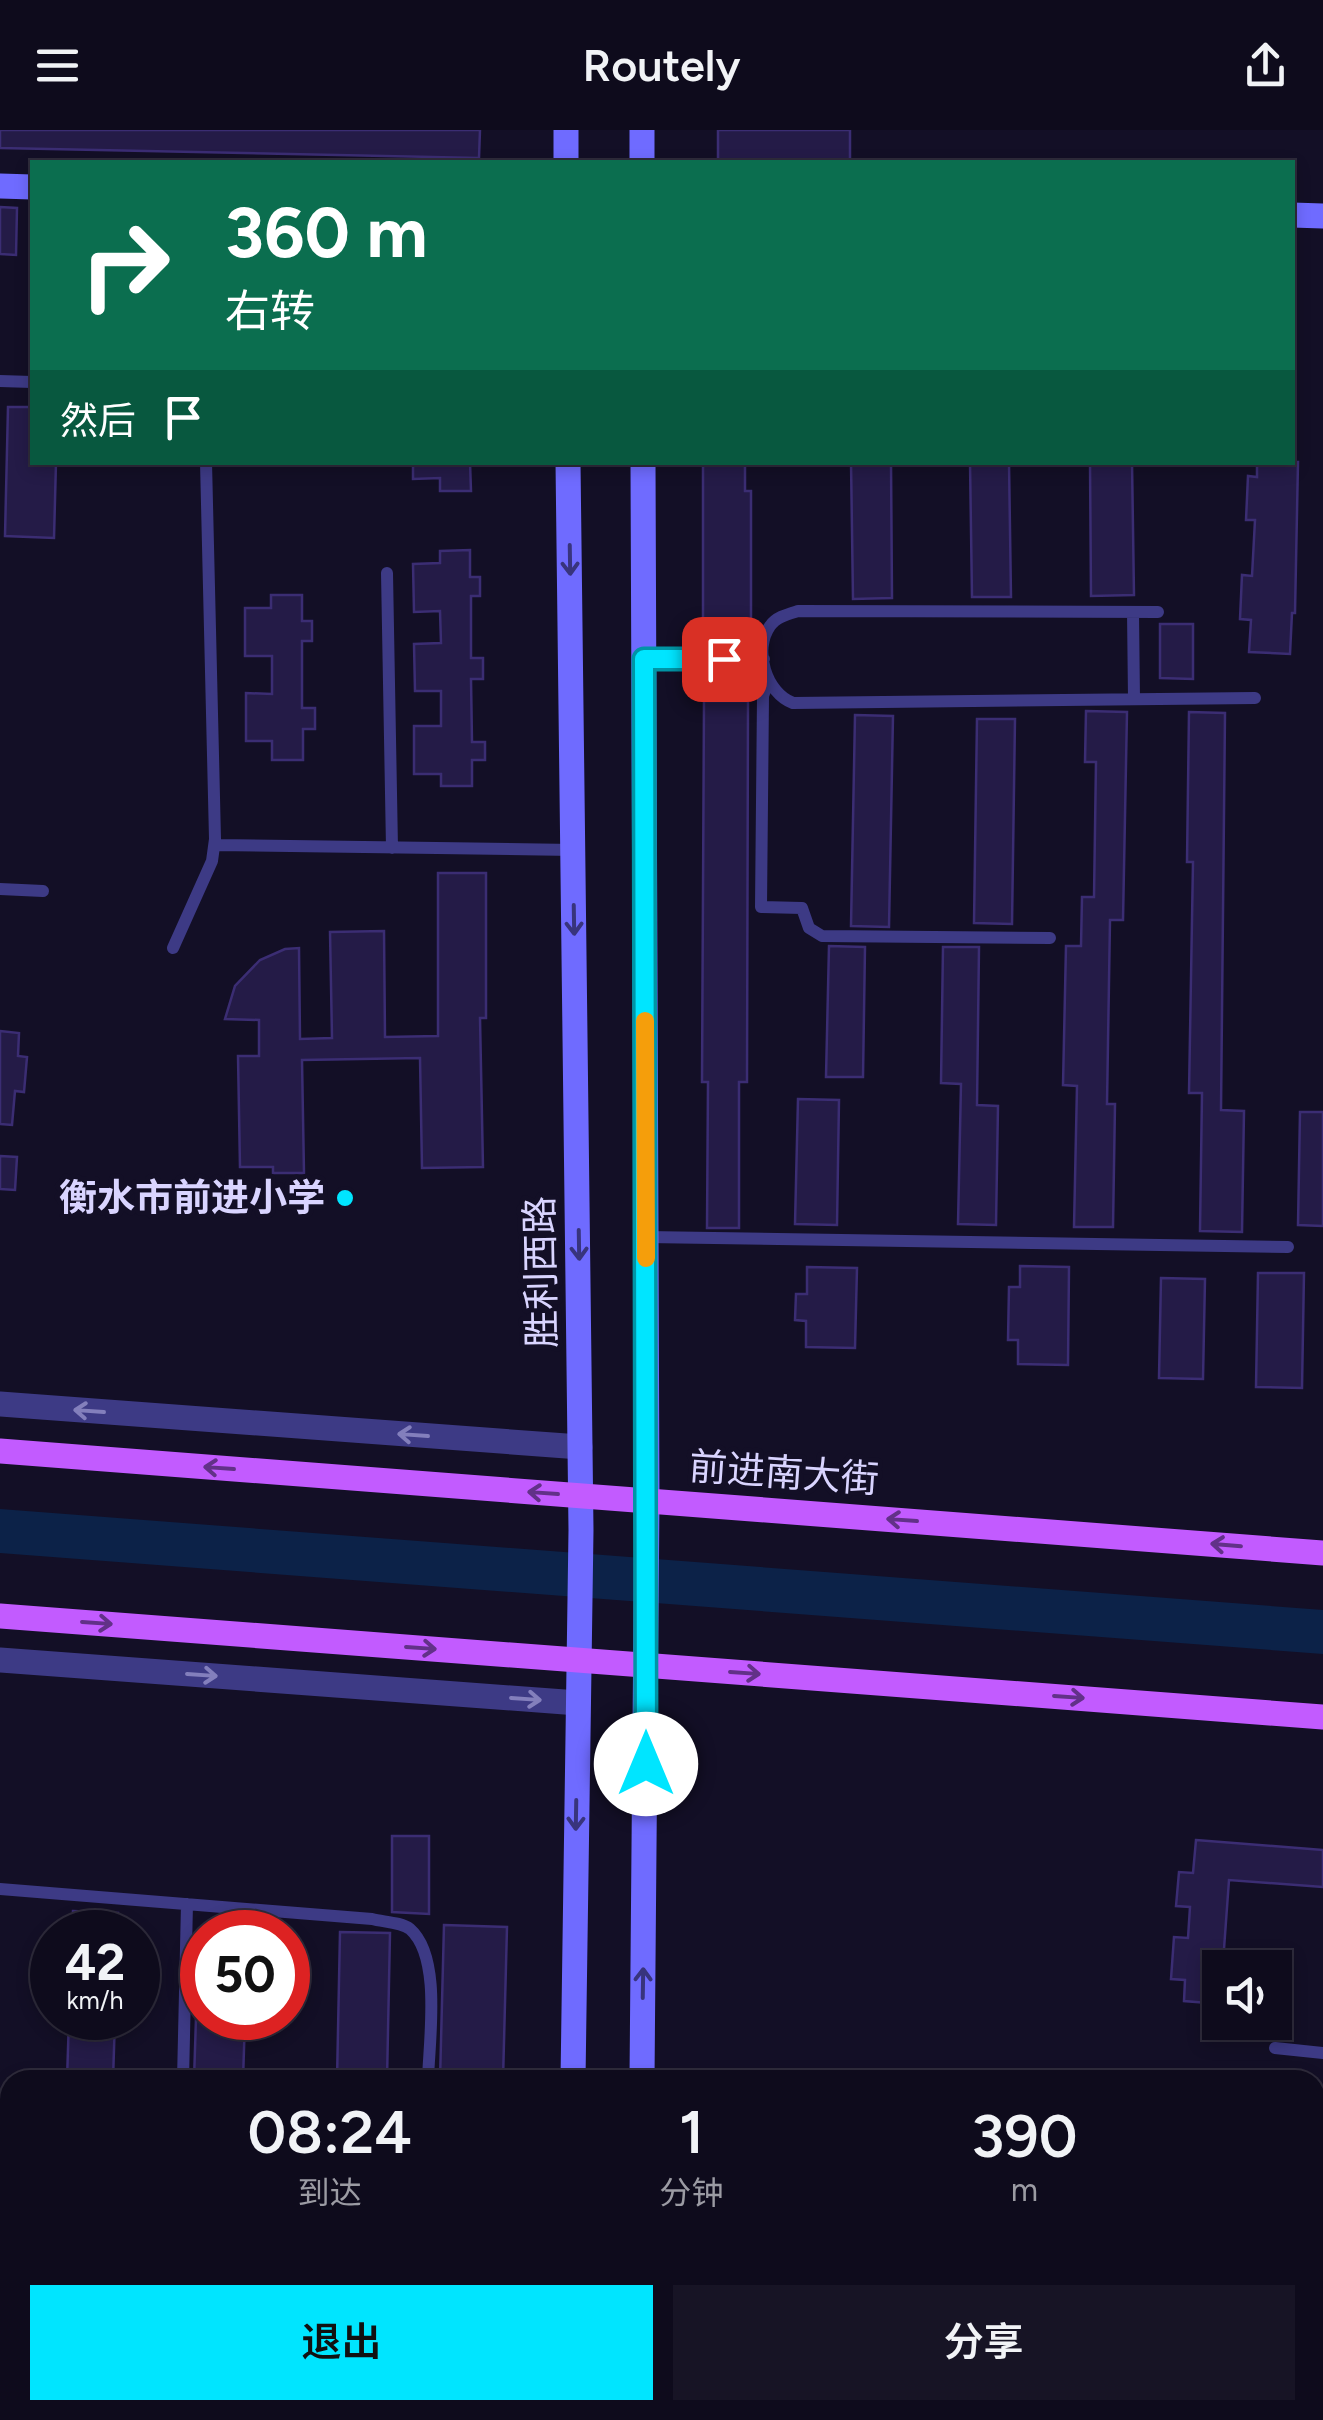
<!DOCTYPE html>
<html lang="zh">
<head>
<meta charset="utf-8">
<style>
	body { margin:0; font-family:Figtree,"Noto Sans SC",sans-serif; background:#171425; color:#f1f3f6; height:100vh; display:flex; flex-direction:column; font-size:38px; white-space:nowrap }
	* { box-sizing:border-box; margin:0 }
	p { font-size:32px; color:#9b9ba3 }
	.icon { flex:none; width:55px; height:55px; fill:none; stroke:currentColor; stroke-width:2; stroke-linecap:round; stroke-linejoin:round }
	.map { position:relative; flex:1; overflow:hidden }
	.sheet { position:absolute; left:0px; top:1940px; width:1325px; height:350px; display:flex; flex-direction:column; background:#0e0b1c; border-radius:30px 30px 0 0; box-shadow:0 5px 15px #0003,0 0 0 2px #2e2b3b }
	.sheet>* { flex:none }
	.guide { position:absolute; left:30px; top:30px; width:1265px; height:305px; border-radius:0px; box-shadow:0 5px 15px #0003,0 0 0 2px #2e2b3b; background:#0b6e4f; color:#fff; overflow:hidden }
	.buttons { position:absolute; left:1202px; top:1820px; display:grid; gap:20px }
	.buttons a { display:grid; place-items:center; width:90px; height:90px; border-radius:0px; background:#0e0b1c; box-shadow:0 5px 15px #0003,0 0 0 2px #2e2b3b; font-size:50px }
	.speed { position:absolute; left:30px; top:1780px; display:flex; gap:20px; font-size:50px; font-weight:700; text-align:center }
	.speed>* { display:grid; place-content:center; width:130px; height:130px; border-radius:50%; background:#0e0b1c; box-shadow:0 5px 15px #0003,0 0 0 2px #2e2b3b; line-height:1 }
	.speed small { font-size:25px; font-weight:400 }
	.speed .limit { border:15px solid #d22; background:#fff; color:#111 }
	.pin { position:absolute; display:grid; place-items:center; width:85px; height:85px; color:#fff; margin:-42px; border-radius:20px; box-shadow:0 5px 15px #0006 }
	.me { position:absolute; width:110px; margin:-55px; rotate:0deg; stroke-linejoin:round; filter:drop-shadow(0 0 8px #0008) }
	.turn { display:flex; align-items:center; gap:35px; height:210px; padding:0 30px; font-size:45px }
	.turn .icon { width:130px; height:130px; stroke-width:2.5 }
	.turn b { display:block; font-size:70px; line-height:85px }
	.then { display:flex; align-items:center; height:95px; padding:0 30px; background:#0003; gap:20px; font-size:38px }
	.eta { display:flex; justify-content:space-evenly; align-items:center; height:170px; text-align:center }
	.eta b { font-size:60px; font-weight:600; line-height:70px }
	.action { display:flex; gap:20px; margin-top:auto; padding:20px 30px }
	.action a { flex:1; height:115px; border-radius:0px; background:#00e5ff; color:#111; font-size:40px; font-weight:600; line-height:115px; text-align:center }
	.action a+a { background:#171425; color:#f1f3f6 }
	header { display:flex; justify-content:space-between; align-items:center; height:130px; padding:0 30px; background:#0e0b1c; font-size:45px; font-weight:600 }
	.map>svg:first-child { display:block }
	.water { fill:#0c2248 }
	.building { fill:#241b47; stroke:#3b2d73; stroke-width:2.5 }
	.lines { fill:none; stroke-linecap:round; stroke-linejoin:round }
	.lane { stroke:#3d3a85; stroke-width:12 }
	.street { stroke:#3d3a85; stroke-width:25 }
	.secondary { stroke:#6f6bff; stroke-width:25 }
	.primary { stroke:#c25bff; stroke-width:25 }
	.oneway { stroke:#38347d }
	.oneway2 { stroke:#837fbc }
	.oneway3 { stroke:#623188 }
	.route-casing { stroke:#0095a6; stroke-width:25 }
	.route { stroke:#00e5ff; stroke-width:18 }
	.slow { stroke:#f59e0b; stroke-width:18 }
	.poi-dot { fill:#00e5ff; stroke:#130f26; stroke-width:4 }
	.labels { text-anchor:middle; stroke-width:10; stroke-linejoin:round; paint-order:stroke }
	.poi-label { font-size:38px; font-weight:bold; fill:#d9d4ff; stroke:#130f26; text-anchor:end }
	.street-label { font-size:38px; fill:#d9d4ff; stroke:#130f26 }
</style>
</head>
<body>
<header><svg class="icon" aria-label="menu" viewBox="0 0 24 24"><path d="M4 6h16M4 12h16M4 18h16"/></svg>Routely<svg class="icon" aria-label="share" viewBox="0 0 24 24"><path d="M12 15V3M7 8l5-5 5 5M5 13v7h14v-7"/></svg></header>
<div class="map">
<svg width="1323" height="2290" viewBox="0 0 1323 2290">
	<rect width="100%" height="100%" fill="#130f26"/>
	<path class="water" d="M0,1379l1323,101v44l-1323,-101z"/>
	<path class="building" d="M0,0h480l-1,28 -479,-10z
		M718,0h132v30l-132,-1z
		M0,77l17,1 -1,47 -16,-1z
		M8,277h24v55h24l-2,76 -49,-2z
		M413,332h57l1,29h-31v-13l-27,1z
		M703,332h42v29h6v135h-48z
		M851,332h40l1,136 -39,1z
		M970,332h39l2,135h-39z
		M1090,332h42l2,133 -43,1z
		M1257,332h41l-3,151h-3l-2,41 -41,-2 2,-32 -11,-1 2,-44 10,1 3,-56h-9l2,-44 9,1z
		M470,420v27h10v19h-9v62h12v21h-12l1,63h13v18h-13v26h-31v-12h-27v-48h27v-35h-26l-1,-47 27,-1 -1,-32 -26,1 -1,-48 27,-1v-12z
		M271,465h31v26h10v20h-10v67h13v21h-12v31h-31v-19h-26v-48l26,1v-38h-27v-48h26z
		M1160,494h33v55l-33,-1z
		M704,571h44l-1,381h-8v146h-32l1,-146h-6z
		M1086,581l41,1 -4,208h-13l-3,184h8l-2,123h-39l3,-141 -14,-1 3,-139h15l1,-49h12l2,-135h-11z
		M1189,582l36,1 -4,397 23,1 -2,121 -42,-1 2,-138h-13l4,-231h-6z
		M855,585l38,1 -4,211 -38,-1z
		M977,589h38l-3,205 -38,-1z
		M438,743h48v145h-6l3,149 -61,1 -2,-110 -118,2 2,113h-31v-6h-33l-2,-111h21v-36l-34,-1 10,-33 25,-26 25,-11 14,-1 1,91 32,-1 -2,-106 54,-1 1,106 53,-1z
		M829,816l36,1 -2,130h-37z
		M943,817h36l-2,158 21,1 -2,119 -38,-1 3,-140 -20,-1z
		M0,901l19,2 -1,23 9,1 -3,35 -9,-1 -3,34 -12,-1z
		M798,969l41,1 -2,125 -42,-1z
		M1300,982h23v114l-25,-1z
		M0,1026l17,1 -2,33 -15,-1z
		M1020,1136l49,1 -1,98 -50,-1v-24h-10l1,-53h11z
		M807,1137l50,1 -2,80 -49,-1v-26l-11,-1 1,-26h11z
		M1258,1143h46l-2,115 -46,-1z
		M1161,1148l44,1 -2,100 -44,-1z
		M392,1706h37v78l-37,-2z
		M1196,1710l127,10v37l-94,-7 -9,124 -36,-3 1,-21 -14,-1 3,-42 14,1 2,-31 -14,-1 3,-34 14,1z
		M73,1781l45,2v19h-46z
		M444,1795l63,2 -4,153h-63z
		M340,1802l50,1 -3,147h-50z
		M69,1888h46l-2,62h-46z
		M196,1888h49l-2,62h-49z"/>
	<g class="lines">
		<path class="lane" d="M0,251l32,1
			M387,443l5,275
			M1133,482l1,87
			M1158,482l-360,-1c-10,3 -22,6 -28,15 -17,24 -4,67 23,77l462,-5
			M644,529h120
			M768,552l-5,14 -2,211 41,1 7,20 13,8 228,2
			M215,715l359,5
			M0,759l43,2
			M173,818l39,-87 3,-22 -9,-377
			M646,1107l642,10
			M0,1759l372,30c11,3 29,3 38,10 32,28 19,111 18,151
			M1275,1918l48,5
			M183,1950l4,-176
			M7,2066l3,84
			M0,2226l10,-6
			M64,2280l2,10
			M285,2280l3,10
			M1266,2287l57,3"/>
		<path class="street" d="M0,1274l580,43
			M0,1530l578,43"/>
		<path class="secondary" d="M566,0v32
			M642,32v-32
			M0,56l32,1
			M1292,85l31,1
			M568,332l13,1068 -8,550
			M642,1950l5,-580 -4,-1038
			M570,2290v-10
			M637,2290v-10"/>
		<path class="primary" d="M0,1321l1323,102
			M0,1486l1323,101"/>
	</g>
	<defs><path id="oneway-shaft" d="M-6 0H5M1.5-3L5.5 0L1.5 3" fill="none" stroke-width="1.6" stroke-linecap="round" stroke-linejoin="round" transform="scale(2.5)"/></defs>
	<g class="oneway">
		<use href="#oneway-shaft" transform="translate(570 430) rotate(89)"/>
		<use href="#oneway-shaft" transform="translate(574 790) rotate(89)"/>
		<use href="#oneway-shaft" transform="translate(579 1115) rotate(89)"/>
		<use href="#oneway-shaft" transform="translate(576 1685) rotate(91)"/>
		<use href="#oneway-shaft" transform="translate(643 1853) rotate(-89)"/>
	</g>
	<g class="oneway2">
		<use href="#oneway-shaft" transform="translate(89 1281) rotate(-176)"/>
		<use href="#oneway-shaft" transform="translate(413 1305) rotate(-176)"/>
		<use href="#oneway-shaft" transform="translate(202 1545) rotate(4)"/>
		<use href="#oneway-shaft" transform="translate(526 1569) rotate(4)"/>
	</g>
	<g class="oneway3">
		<use href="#oneway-shaft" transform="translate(219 1338) rotate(-176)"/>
		<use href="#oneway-shaft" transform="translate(543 1363) rotate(-176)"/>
		<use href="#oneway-shaft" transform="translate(902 1390) rotate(-176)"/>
		<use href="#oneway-shaft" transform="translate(1226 1415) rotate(-175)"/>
		<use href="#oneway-shaft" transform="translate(97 1493) rotate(4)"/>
		<use href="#oneway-shaft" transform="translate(421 1518) rotate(4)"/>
		<use href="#oneway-shaft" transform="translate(745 1543) rotate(4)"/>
		<use href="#oneway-shaft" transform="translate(1069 1567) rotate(4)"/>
	</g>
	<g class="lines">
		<defs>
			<path id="route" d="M646,1634l-2,-1105h80"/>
		</defs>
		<use href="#route" class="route-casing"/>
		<use href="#route" class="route"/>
		<path class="slow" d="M645,891l1,237"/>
	</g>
	<circle class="poi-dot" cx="345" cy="1068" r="10"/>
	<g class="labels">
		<g class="poi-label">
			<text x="325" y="1081">衡水市前进小学</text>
		</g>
		<g class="street-label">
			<text transform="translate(541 1142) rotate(-91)" y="13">胜利西路</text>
			<text transform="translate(784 1343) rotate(4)" y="13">前进南大街</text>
		</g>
	</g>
</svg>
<div class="buttons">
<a><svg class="icon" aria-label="sound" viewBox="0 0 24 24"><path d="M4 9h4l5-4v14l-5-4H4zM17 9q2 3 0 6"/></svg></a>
</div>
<div class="speed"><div>42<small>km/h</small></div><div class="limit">50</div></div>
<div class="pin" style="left:724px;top:529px;background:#d93025"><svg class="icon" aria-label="arrive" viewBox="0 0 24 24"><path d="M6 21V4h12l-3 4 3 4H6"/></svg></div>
<svg class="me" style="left:646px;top:1634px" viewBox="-20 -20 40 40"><circle r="19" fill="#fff"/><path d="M0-13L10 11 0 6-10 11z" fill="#00e5ff"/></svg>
<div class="guide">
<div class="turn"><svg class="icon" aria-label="right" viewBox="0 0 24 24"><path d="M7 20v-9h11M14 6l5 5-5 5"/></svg><div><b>360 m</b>右转</div></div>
<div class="then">然后<svg class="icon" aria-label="arrive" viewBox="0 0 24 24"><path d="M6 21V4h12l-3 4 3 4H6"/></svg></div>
</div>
<section class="sheet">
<div class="eta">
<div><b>08:24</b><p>到达</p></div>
<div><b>1</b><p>分钟</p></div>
<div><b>390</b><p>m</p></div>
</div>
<div class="action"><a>退出</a><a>分享</a></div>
</section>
</div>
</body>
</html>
